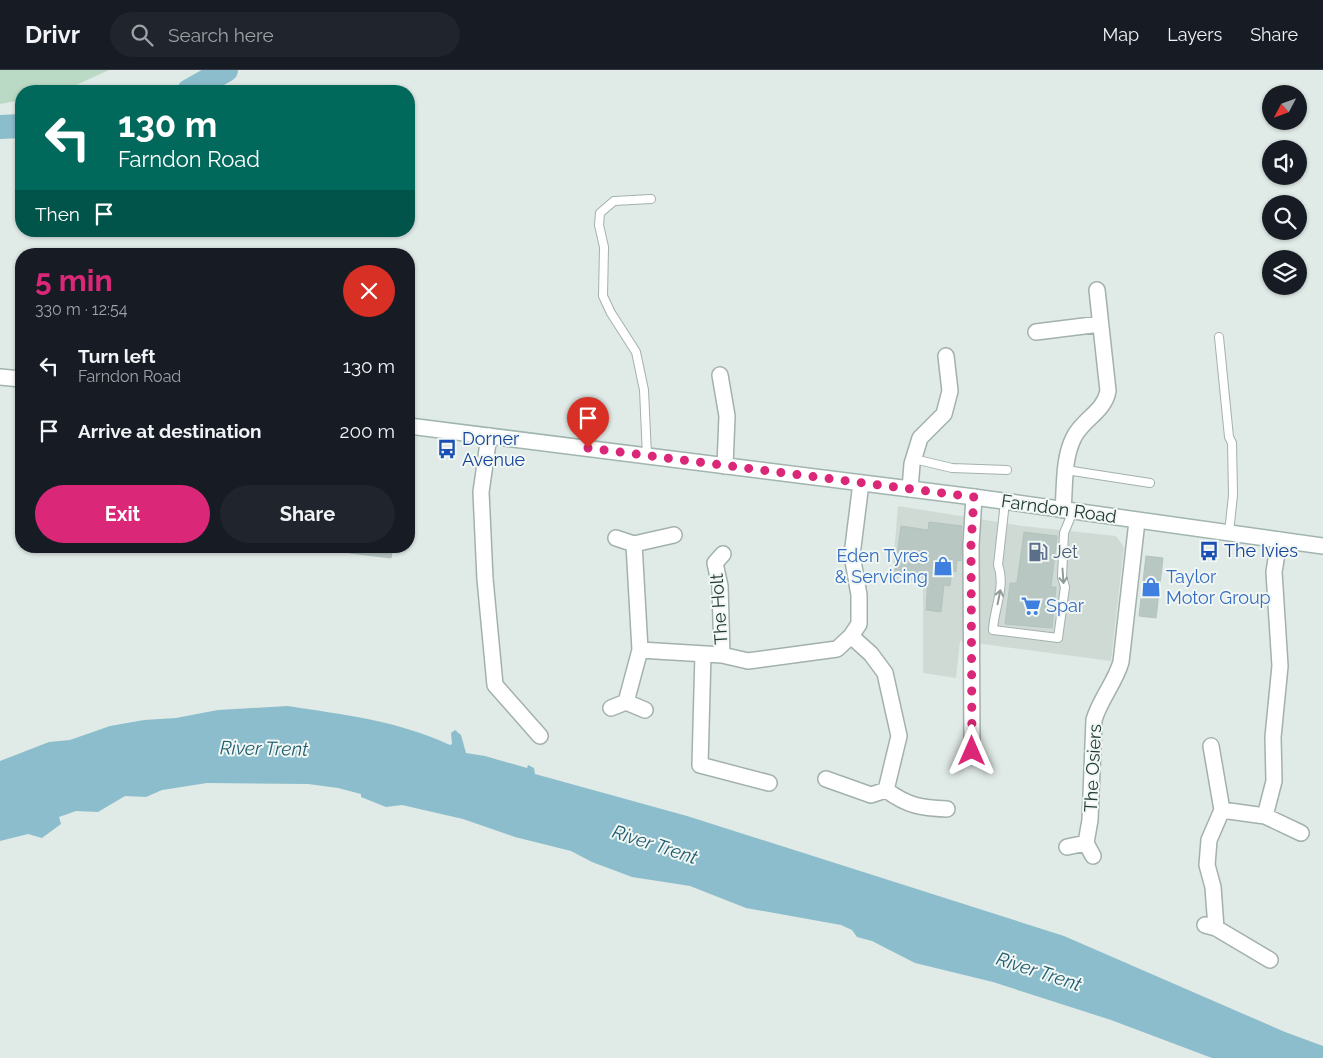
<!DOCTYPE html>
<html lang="en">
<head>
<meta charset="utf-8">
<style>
	body { margin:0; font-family:Raleway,sans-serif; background:#20242c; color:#f1f3f6; height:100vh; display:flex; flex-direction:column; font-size:19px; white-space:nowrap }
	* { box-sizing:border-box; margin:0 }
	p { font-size:16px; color:#9ea1a6 }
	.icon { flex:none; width:28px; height:28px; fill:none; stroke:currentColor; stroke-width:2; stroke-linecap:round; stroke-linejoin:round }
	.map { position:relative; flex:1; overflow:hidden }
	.panel { position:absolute; left:15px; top:178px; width:400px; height:305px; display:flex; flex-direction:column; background:#171b24; border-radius:20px; box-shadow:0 1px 4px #0004 }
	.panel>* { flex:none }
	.hud { position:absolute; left:15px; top:15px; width:400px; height:152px; border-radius:20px; box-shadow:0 1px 4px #0004; background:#00695c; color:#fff; overflow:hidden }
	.needle { width:32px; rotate:229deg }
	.fabs { position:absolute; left:1262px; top:15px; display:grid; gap:10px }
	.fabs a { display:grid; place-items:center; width:45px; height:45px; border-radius:50%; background:#171b24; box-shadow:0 1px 4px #0004; font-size:25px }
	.pin { position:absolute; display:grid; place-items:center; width:42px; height:42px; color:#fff; margin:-51px -21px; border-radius:50% 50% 50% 0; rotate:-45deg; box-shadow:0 0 5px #0007 }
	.pin .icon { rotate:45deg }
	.me { position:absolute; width:55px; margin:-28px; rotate:0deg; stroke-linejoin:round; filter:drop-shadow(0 0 4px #0008) }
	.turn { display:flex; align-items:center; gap:18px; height:105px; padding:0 20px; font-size:22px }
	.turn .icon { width:65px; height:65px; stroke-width:2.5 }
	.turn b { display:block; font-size:35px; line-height:42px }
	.then { display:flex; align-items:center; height:48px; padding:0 20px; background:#0003; gap:10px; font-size:19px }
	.round { display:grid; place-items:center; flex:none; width:52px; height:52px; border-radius:26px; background:#20242c }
	.headline { display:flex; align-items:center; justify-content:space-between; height:85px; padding:0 20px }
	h1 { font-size:30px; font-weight:700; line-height:38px; color:#db2777 }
	.cta { display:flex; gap:10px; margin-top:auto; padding:10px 20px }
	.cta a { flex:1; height:58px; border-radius:30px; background:#db2777; color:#fff; font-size:20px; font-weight:700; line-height:58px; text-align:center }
	.cta a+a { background:#20242c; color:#f1f3f6 }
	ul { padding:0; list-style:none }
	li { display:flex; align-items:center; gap:15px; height:65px; padding:0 20px }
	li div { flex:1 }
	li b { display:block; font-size:19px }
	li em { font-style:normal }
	header { display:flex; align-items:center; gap:30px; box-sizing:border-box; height:70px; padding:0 25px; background:#171b24; border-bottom:1px solid #363941 }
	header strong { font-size:24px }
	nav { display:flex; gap:28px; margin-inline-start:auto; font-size:18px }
	.search { width:350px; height:45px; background:#20242c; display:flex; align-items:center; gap:12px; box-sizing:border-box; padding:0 18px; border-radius:28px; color:#9ea1a6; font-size:19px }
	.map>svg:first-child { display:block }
	.built { fill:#cfdad5 }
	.green { fill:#bbdac5 }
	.water { fill:#8cbdcc }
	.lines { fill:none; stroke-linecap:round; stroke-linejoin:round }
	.river { stroke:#8cbdcc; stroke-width:24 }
	.building { fill:#b9c7c3; stroke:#b3c3be }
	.service-casing { stroke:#a3b1ad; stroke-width:10 }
	.minor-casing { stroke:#a3b1ad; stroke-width:18 }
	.secondary-casing { stroke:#a0b5af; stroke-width:18 }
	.service { stroke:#fff; stroke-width:8 }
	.minor { stroke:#fff; stroke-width:15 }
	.secondary { stroke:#fff; stroke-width:15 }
	.oneway { stroke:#909c9a }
	.route { stroke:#db2777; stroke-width:9; stroke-dasharray:0 16.2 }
	.labels { text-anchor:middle; stroke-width:4; stroke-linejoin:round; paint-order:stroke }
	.transit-label { font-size:18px; fill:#164399; stroke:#f1f7f4; text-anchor:start }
	.street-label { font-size:18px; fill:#223935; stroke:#f1f7f4 }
	.service-label { font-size:18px; fill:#4e5e75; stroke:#f1f7f4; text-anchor:start }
	.shop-label { font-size:18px; fill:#366cbe; stroke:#f1f7f4; text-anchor:start }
	.water-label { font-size:19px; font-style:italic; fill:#215e71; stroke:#f1f7f4 }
</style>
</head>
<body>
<header>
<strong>Drivr</strong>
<div class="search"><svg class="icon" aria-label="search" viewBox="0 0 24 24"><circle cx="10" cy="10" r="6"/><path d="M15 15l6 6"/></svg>Search here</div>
<nav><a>Map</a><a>Layers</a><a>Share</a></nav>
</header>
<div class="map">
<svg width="1323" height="988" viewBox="0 0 1323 988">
	<rect width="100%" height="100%" fill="#e0eae6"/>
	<path class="built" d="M898,436l125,20 93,10 8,11 -13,114 -151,-20 -4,37 -33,-5v-91l-31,-3z"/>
	<path class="green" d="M0,0h109l-46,21h-42v9l-21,4z"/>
	<path class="water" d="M288,636c57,9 108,14 162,39l2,-1 -1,-11 4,-3 6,5 5,18 19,3 42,12 1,-3 6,3 1,6 152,42 377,120 221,96 38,14v12h-111l-101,-38 -118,-38 -78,-19 -43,-22 -15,-4 -5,-7 -11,-5 -95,-17 -56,-22 -58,-9 -40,-15 -21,-11 -56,-14 -52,-18 -61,-14 -16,2 -25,-10v-3l-23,-6 -30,-4 -101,-1 -45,7 -16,7 -21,-1 -27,16 -22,-1 -17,6 2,7 -19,14 -14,-4 -28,7v-80l49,-19 21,-2 40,-14 34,-6 32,-2 42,-8z"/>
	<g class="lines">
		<path class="river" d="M189,21l37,-21
			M0,57l21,-1"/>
	</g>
	<path class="building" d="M929,452l33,4 -1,35 -4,-1 -1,12 -4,-1 -2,15 -6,-1 -3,27 -15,-2 2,-33 -33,-5 6,-46 27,4z
		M1024,462l33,4 -6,51h5l-4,41 -47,-4 5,-41h7z
		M351,476h42l-2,12 -41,-5z
		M1146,486l17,2 -7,60 -17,-2z"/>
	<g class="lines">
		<defs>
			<path id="service" d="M1219,267l10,100 3,6 1,52 -4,38
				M647,386l-3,-66 -8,-38 -25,-39 -8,-17 1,-49 -5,-22 1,-12 14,-12 37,-2
				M914,389l38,9 55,2
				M1066,400l84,13
				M1005,432l-7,63c8,21 -4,43 -5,65l65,8 7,-51 -3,-10 2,-44 9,-22"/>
			<path id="minor" d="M1036,262l64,-8
				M720,305l7,41 -2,50
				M489,366l-8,56 4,87 10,106 45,51
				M910,419l2,-25 8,-26 24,-24 6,-23 -4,-35
				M1063,440c2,-24 0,-52 11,-73 9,-18 30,-25 34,-46l-11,-101
				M634,474l40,-9
				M851,566l20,18 14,19 14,63 -13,54c22,16 35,18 61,19
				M640,580l82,5 26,6 89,-12 14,-13 8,-12v-29l-7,-40 9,-72
				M703,584l-3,111 69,18
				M722,585l-2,-69 -5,-23 8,-9
				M626,632l19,8
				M611,638l15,-6 14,-52 -6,-106 -18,-6
				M1211,676l11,64
				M972,681l-1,-206 3,-48
				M826,709l45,16 15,-5
				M1265,746l9,-35 -1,-44 7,-71 -6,-94 5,-32
				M1067,777l19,-4
				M1093,786l-7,-13 4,-23 4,-100c6,-21 21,-37 27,-58l16,-141
				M1205,855l11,3 -3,-41 -6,-22 2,-25 13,-30 43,6 36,17
				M1216,858l54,32"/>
			<path id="secondary" d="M0,307l21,2
				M409,356l565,71 349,49"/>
		</defs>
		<use href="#service" class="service-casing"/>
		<use href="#minor" class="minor-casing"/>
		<use href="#secondary" class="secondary-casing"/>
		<use href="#service" class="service"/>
		<use href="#minor" class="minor"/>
		<use href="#secondary" class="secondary"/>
	</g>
	<defs><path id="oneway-shaft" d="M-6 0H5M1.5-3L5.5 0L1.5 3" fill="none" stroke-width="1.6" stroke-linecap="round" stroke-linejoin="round" transform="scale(1.25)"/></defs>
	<g class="oneway">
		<use href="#oneway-shaft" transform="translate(1063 506) rotate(86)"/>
		<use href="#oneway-shaft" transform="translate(999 527) rotate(-79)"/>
	</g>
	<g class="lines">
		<path class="route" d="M588,378l386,49 -3,48 1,206"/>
	</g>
	<defs>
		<symbol id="bus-bare" viewBox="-9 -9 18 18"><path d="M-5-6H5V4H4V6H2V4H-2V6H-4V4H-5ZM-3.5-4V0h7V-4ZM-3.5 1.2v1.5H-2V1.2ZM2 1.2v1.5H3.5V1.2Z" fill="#1a4fb4" stroke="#f1f7f4" stroke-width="2.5" paint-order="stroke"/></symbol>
		<symbol id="fuel-bare" viewBox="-9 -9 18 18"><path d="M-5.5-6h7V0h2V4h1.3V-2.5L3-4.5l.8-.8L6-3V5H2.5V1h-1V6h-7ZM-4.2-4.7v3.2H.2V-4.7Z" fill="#5c6f8a" stroke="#f1f7f4" stroke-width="2.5" paint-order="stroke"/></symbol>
		<symbol id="shop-bare" viewBox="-9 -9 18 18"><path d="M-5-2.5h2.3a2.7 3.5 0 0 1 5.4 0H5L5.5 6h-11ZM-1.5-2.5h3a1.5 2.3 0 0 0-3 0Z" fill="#3f7fe0" stroke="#f1f7f4" stroke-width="2.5" paint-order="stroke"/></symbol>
		<symbol id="supermarket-bare" viewBox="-9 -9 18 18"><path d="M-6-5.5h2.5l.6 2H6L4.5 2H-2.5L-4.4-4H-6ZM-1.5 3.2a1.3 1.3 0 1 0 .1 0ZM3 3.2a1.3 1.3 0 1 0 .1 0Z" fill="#3f7fe0" stroke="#f1f7f4" stroke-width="2.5" paint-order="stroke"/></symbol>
	</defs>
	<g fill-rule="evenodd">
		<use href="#bus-bare" x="433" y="365" width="28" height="28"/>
		<use href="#bus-bare" x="1195" y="467" width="28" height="28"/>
		<use href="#fuel-bare" x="1024" y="468" width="28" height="28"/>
		<use href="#shop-bare" x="929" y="482" width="28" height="28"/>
		<use href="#shop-bare" x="1137" y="503" width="28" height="28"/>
		<use href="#supermarket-bare" x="1017" y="522" width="28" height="28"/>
	</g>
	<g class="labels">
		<g class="transit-label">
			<text x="462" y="375">Dorner<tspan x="462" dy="21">Avenue</tspan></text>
			<text x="1224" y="487">The Ivies</text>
		</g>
		<g class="street-label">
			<text transform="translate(1059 439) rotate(8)" y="6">Farndon Road</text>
			<text transform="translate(719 539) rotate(-94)" y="6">The Holt</text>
			<text transform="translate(1093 698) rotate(-87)" y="6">The Osiers</text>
		</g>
		<g class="service-label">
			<text x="1053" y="488">Jet</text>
		</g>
		<g class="shop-label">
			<text x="928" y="492" text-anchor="end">Eden Tyres<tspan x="928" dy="21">&amp; Servicing</tspan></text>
			<text x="1166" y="513">Taylor<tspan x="1166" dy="21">Motor Group</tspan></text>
			<text x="1046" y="542">Spar</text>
		</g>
		<g class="water-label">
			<text transform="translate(264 678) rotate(1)" y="7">River Trent</text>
			<text transform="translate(655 774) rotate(18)" y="7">River Trent</text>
			<text transform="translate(1039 901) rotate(18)" y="7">River Trent</text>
		</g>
	</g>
</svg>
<div class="fabs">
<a><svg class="needle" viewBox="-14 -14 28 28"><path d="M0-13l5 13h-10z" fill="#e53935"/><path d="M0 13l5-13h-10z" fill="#9ea1a6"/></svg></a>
<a><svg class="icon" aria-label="sound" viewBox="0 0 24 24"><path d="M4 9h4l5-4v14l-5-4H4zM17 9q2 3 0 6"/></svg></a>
<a><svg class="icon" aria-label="search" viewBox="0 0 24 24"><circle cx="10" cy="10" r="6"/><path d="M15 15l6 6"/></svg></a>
<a><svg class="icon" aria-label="layers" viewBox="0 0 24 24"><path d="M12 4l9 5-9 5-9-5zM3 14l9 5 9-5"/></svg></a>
</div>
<div class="pin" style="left:588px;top:378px;background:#d93025"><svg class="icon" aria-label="arrive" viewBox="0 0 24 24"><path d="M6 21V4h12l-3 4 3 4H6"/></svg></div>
<svg class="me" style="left:972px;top:681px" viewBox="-20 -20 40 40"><path d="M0-17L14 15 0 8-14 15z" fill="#db2777" stroke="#fff" stroke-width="4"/></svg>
<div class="hud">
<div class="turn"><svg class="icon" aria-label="left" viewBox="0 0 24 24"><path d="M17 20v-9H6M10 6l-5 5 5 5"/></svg><div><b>130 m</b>Farndon Road</div></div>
<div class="then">Then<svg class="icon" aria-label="arrive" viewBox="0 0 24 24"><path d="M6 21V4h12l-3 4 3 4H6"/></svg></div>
</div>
<section class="panel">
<div class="headline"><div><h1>5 min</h1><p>330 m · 12:54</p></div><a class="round" style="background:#d93025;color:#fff"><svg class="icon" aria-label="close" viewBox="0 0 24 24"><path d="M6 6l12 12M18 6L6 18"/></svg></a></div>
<ul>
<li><svg class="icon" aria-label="left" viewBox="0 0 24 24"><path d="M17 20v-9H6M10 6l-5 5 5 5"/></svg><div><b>Turn left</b><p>Farndon Road</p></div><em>130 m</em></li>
<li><svg class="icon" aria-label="arrive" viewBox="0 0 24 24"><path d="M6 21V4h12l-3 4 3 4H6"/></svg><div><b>Arrive at destination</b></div><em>200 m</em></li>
</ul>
<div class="cta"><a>Exit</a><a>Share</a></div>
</section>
</div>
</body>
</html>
